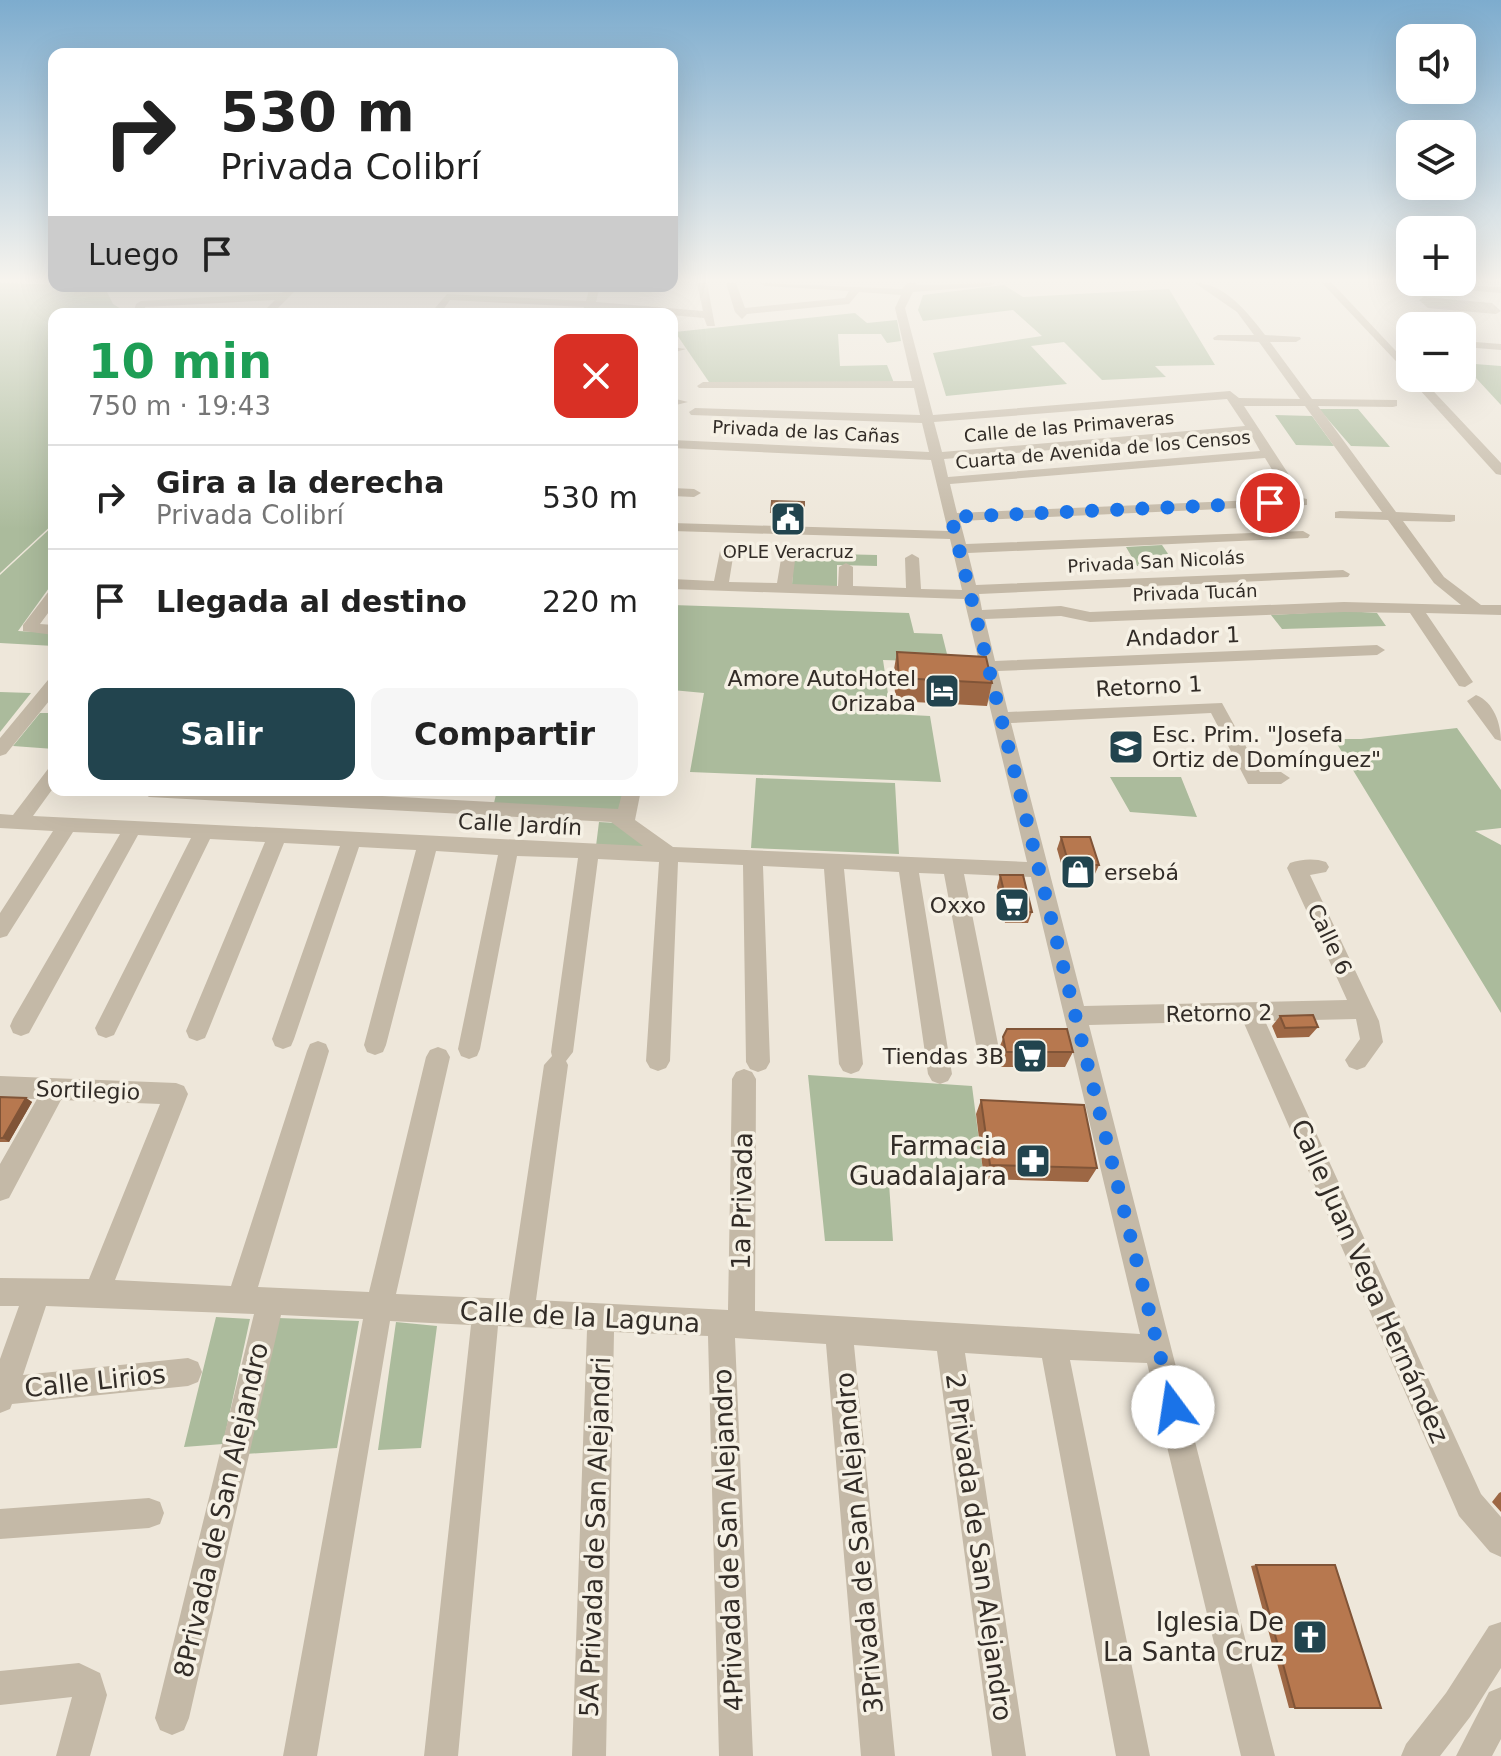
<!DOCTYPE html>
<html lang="es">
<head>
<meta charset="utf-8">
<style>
	body { margin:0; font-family:"DejaVu Sans",sans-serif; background:#f6f6f6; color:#222; height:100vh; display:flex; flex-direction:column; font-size:30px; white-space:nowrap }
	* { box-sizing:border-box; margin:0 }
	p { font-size:26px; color:#767676 }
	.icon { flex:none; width:44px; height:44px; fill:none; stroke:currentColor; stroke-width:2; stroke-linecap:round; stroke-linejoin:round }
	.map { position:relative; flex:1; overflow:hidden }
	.side { position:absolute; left:48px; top:308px; width:630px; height:488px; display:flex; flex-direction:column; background:#fff; border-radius:16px; box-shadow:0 8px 32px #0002 }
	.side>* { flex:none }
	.guide { position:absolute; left:48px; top:48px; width:630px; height:244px; border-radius:16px; box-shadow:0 8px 32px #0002; background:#fff; color:#222; overflow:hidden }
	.fabs { position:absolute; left:1396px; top:24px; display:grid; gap:16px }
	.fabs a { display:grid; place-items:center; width:80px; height:80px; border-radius:16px; background:#fff; box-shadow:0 8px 32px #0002; font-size:40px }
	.pin { position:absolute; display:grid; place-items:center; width:68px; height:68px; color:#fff; margin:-34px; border:4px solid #fff; border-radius:50%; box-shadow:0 2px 8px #0007 }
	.me { position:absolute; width:88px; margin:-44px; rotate:346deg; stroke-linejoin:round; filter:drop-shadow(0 0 6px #0008) }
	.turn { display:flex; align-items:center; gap:28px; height:168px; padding:0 40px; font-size:36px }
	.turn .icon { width:104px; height:104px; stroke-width:2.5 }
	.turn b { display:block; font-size:56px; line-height:68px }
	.then { display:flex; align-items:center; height:76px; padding:0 40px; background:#0003; gap:16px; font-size:30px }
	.round { display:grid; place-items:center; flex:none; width:84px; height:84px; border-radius:16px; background:#f6f6f6 }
	.summary { display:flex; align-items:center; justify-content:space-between; height:136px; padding:0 40px }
	h1 { font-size:48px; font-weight:600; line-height:60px; color:#1e9e55 }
	.button { display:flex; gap:16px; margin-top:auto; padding:16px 40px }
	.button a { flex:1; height:92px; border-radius:16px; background:#22444e; color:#fff; font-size:32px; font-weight:600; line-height:92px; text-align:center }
	.button a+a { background:#f6f6f6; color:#222 }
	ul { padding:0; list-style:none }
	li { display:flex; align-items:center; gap:24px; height:104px; padding:0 40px; border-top:2px solid #e0e0e0 }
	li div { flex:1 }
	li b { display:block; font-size:30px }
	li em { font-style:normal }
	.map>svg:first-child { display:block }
	.green { fill:#abbb9c }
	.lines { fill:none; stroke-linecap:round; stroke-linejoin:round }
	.minor { fill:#c4b9a7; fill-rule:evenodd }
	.wall { fill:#9d6744 }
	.shaded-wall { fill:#805437 }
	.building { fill:#b7784f; stroke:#805437; stroke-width:2 }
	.route { stroke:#1a73e8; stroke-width:14; stroke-dasharray:0 25.2 }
	.labels { text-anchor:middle; stroke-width:7; stroke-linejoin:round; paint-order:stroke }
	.far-street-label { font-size:18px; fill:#322c27; stroke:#f6f1e5 }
	.far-poi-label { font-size:18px; fill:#322c27; stroke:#f6f1e5 }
	.street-label { font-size:22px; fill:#322c27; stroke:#f6f1e5 }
	.poi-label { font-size:22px; fill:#322c27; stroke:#f6f1e5; text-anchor:end }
	.near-poi-label { font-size:26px; fill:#322c27; stroke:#f6f1e5; text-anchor:end }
	.near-street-label { font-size:26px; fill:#322c27; stroke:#f6f1e5 }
</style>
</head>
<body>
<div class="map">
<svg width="1501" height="1756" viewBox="0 0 1501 1756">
	<rect width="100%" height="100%" fill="#eee7da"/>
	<path class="green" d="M0,283l108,3 -2,4 7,14 16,10h-75v209l-54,50z
		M1004,285l19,12 146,-8 46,76 -60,1 11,11 -64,3 -38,-38 -33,4 36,38 -121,12 -13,-43 109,-17 -29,-26 -90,11 -5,-11 5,-15z
		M855,313l12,10 30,-3 4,21 -14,2 -6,-9h-43l2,32 47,-1 7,18 -183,2 -36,-53z
		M1462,363l39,3v39z
		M1319,409h39l32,38 -39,-1z
		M1275,415l37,1 22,30 -38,-1z
		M54,525v56l-36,50 36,2v13l-54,-3v-68z
		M1162,545l13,19 -38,2 -11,-19z
		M794,553l83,2v11l-40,-1v22l-45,-2z
		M672,605l237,8 5,20 28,1 7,28 -66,-2 8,54 39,2 11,66 -251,-10 14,-79 -32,-3z
		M1346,611l31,2 9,13 -104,3 -11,-14z
		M0,692l31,1 -31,39z
		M40,713h14v36l-41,-3z
		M1457,728l44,62v38l-26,3 26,14v168l-167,-274h27z
		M1110,777h71l16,40 -67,-5z
		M756,778l139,5 4,71 -148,-6z
		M497,790h130l-4,22 -129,-9z
		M599,822l18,1 35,23h-56z
		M808,1075l164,11 12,93 -96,-10 5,72h-68z
		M216,1317l34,2 -27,125 -39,3z
		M278,1318l81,3 -22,127 -92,6z
		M396,1322l41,4 -16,122 -43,2z"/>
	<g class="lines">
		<path class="minor" d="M697,283h10l8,43h-8l-3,-8 -110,-10 -2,6h-10l2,-7 -134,-7 -10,14h-10l17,-20 139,7 4,-15h10l-4,16 107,9z
			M726,283h10l9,25 100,-10 4,-7 -84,-5 -5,-3 142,6 5,-6h10l-1,2 79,-2 -5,3 -77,6 -8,16 28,107 297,-24 9,7 61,1 -41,-57 -45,-2 -1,-2 5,-3h36l-17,-23 -42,-29c29,-1 54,31 70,52l35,2 1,2 -5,3h-26l42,57 85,1v6l-4,1 -75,-1 78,106 59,3v6l-5,1 -47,-1 41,56 37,28h20v10l-75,-2 47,69 -8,5 -6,-1 -49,-73 -66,-1 -254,10 -29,-6 -76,3 10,42 382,-16 8,5 -8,5 -379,16 10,41 214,-9 38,69h21l9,6 -9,6h-33l-37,-71 -200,10 73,283 263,-6 -60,-132 3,-5c11,-4 25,-5 36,-1l3,5 -3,5 -16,3 69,146 4,21 -18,25 -8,3 -8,-3 -4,-7 15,-21 -4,-20 -91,2 216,473 20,23v40l-11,-5 -31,-36 -216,-495 -154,4 186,731h-34l-94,-393 -77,-3 80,396h-34l-74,-398 -77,-5 61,403h-34l-55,-405 -83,-6 41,411h-34l-35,-412 -91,-6 18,418h-34l-11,-420 -94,-4 -8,424h-34l15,-426 -89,-4 -40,430h-34l47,-431 -81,-4 -73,435h-34l80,-437 -82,-4 -92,403 -5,12 -12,5 -12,-5 -5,-12 99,-404 -208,-8 -23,69 165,-17 10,4 4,10 -4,10 -10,4 -176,18 -2,5 -10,4v-54l19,-53h-19v-28l89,1 71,-175 -99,-4 -52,98 -9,3v-37l37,-65 -37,-1v-22l176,7 8,3 4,8 -73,186 116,6 76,-235 3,-7 8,-3 8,3 3,7 -71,236 111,5 57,-235 4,-7 8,-3 8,3 4,7 -54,237 113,5 35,-234 8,-9 -1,-4 27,-194 -61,-2 -37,193 -3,7 -8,3 -8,-3 -3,-7 40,-194 -62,-4 -50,194 -3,7 -8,3 -8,-3 -3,-7 52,-195 -57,-3 -65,192 -3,7 -8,3 -8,-3 -3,-7 68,-193 -56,-3 -76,188 -3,7 -8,3 -8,-3 -3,-7 79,-189 -55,-3 -96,196 -8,3 -8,-3 -3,-7 96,-190 -53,-3 -109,198 -8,3 -8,-3 -3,-7 3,-7 107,-185 -47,-2 -66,104 -7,2v-25l53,-82 -53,-3v-14l13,1 35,-46 6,-1v19l-21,29 610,30 -32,-24 -462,-25 -9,-7h133l345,19 5,-19h18l-6,30 38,27 354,15 -63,-263 -292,-10v-10l42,2 6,-30 7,-4 7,4 -5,31 48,1 5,-30 7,-4 7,4 -4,31 46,2 1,-19 7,-4 7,4v19l53,2 -1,-30 7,-4 7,4 2,31 41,1 -12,-51 -278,-8v-8l276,8 -17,-71 -259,-12v-8l257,12 -7,-29 -231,-8 -2,-3 6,-4 225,7 -6,-27h-215l-2,-2 6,-4 209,-1 -17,-73 6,-13 -42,-3 -10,12 -102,10 -5,5 -7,-7zM1227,399l18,27 -303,26 -8,-30zM1244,406h61l77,106 -42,-1 -5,1v6l53,2 46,63 27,22 -117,-3 -254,10 -29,-6 -79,4 -3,-16 369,-17 2,-3 -7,-4 -367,15 -8,-32 340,-15 2,-3 -7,-4 -337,13 -6,-23 347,-16v-6l-5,-1 -345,15 -7,-29 315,-26 16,26h10l2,-3zM1250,433l10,18 -312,26 -4,-18zM598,859l61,3 -13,199 4,7 8,3 8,-3 4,-7 8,-199 65,3 3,197 4,7 8,3 8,-3 4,-7 -7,-196 61,3 15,195 4,7 8,3 8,-3 4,-7 -19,-195 55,3 29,202 4,7 8,3 8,-3 4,-7 -33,-201 25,1 32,170 3,7 8,3 8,-3 3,-7 -34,-170 67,3 109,457 -385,-23 1,-232 -4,-7 -8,-3 -8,3 -4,7 -4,231 -192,-10 32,-235 -2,-4 7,-9z
			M1322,283h10l78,83v10z
			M1413,283l88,4v6l-83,-7z
			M119,286h51l-5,3h-41z
			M289,286h11l-28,28h-11l14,-14 -130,7 -2,7h-10l3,-10 5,-3 141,-8z
			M1424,297l68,6 9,8 -5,3 -68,-6 -9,-8z
			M1462,341l39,3v6l-37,-3z
			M672,347l14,2 -14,4z
			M1462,366l6,1 2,2 -8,3z
			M1409,378h12l80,85v12l-5,-1z
			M672,398l16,4 -16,4z
			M672,488l22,1 7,4 -7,4 -22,-1z
			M54,589v16l-14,19 14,1v10l-31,-4v-6l26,-34z
			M54,679v16l-48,59 -6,2v-18l48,-58z
			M1476,695c18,7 25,29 25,46l-6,-2 -28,-38z
			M149,1498l11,4 4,11 -4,11 -11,4 -149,11v-30z
			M1501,1622v46l-31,49 -30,39h-39l5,-12 40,-51 43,-67z
			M79,1663l21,10 7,22 -17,61h-34l16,-59 -72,8v-34z
			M1501,1687v52l-9,17h-36l33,-64z"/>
	</g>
	<path class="wall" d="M772,501l32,1 -1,22 -32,-1z
		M897,652l95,31 -5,23 -91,-5 -3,-26z
		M1061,837l38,28 -5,11 -29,1 -8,-28z
		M1000,875l32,37 -4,11h-23l-8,-36z
		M1280,1016l38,11 -9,10 -32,1 -5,-12z
		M1007,1029l66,23 -8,15h-65l-3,-14z
		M0,1097l26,1 6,4 -23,40h-9z
		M981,1100l116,68 -9,14 -104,-3 -8,-65z
		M1501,1492v20l-9,-10 7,-9z
		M1256,1565l125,143h-92l-38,-142z"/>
	<path class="shaded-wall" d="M26,1098l6,4 -23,40 -6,-4z"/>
	<path class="building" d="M772,501l32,1v11l-33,-1z
		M897,652l89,5 6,26 -93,-5z
		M1061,837h29l9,28h-30z
		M1000,875h23l9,37h-23z
		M1313,1015l5,12 -33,1 -5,-12z
		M1007,1029h60l6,23h-67l-3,-15z
		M0,1097l26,1 -23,40h-3z
		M981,1100l103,5 13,63 -107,-3z
		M1256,1565h79l46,143h-86z"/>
	<linearGradient id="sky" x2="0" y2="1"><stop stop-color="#7dacce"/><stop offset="0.53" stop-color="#f7f4ee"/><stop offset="1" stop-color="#f7f4ee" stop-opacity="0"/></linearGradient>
	<rect width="1501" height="529" fill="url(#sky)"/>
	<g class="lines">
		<path class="route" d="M1173,1407l-222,-890 319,-14"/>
	</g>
	<defs>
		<symbol id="civic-square" viewBox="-11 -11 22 22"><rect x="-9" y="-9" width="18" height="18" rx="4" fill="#22444e" stroke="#f6f1e5"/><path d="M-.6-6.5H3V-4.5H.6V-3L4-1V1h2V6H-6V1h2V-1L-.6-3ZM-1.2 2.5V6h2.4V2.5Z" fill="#fff"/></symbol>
		<symbol id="hotel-square" viewBox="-11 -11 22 22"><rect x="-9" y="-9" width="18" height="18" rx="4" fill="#22444e" stroke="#f6f1e5"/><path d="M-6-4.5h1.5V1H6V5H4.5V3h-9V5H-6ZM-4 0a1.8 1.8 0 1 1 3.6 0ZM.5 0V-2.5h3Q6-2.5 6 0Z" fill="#fff"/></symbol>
		<symbol id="school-square" viewBox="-11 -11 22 22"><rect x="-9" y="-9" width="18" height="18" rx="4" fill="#22444e" stroke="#f6f1e5"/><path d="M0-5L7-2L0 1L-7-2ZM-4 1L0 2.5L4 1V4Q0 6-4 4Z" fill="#fff"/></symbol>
		<symbol id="shop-square" viewBox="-11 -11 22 22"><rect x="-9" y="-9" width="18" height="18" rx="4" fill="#22444e" stroke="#f6f1e5"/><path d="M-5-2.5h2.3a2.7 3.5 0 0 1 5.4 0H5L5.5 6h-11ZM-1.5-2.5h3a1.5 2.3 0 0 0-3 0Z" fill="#fff"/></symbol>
		<symbol id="supermarket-square" viewBox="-11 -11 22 22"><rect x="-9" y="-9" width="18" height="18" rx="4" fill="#22444e" stroke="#f6f1e5"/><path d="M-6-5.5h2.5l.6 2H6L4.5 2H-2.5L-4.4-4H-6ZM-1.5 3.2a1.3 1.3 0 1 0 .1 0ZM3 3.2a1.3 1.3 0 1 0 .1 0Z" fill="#fff"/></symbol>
		<symbol id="pharmacy-square" viewBox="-11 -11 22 22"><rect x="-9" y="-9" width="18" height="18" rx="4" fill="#22444e" stroke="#f6f1e5"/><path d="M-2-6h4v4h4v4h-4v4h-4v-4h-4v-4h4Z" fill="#fff"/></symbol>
		<symbol id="church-square" viewBox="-11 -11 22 22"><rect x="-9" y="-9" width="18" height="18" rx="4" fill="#22444e" stroke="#f6f1e5"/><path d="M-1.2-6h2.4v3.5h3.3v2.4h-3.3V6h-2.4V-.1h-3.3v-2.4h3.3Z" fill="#fff"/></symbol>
	</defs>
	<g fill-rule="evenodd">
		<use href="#civic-square" x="768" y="499" width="40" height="40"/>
		<use href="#hotel-square" x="922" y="671" width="40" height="40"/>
		<use href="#school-square" x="1106" y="727" width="40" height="40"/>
		<use href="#shop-square" x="1058" y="852" width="40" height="40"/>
		<use href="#supermarket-square" x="992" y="885" width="40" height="40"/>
		<use href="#supermarket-square" x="1010" y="1036" width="40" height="40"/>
		<use href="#pharmacy-square" x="1013" y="1141" width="40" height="40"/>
		<use href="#church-square" x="1290" y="1617" width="40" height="40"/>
	</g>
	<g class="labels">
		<g class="far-street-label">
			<text transform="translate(1069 427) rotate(-5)" y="6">Calle de las Primaveras</text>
			<text transform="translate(806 432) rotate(3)" y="6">Privada de las Cañas</text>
			<text transform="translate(1103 450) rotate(-5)" y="6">Cuarta de Avenida de los Censos</text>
			<text transform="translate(1156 562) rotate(-3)" y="6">Privada San Nicolás</text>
			<text transform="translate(1195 593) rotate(-2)" y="6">Privada Tucán</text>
		</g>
		<g class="far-poi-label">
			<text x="788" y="558">OPLE Veracruz</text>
		</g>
		<g class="street-label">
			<text transform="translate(1183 636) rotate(-2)" y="8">Andador 1</text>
			<text transform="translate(1149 686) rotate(-3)" y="8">Retorno 1</text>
			<text transform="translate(520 824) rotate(3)" y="8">Calle Jardín</text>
			<text transform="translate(1330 939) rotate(65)" y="8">Calle 6</text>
			<text transform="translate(1219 1013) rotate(-1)" y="8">Retorno 2</text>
			<text transform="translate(88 1090) rotate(2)" y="8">Sortilegio</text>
		</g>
		<g class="poi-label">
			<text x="916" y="686">Amore AutoHotel<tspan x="916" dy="25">Orizaba</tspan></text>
			<text x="1152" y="742" text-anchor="start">Esc. Prim. "Josefa<tspan x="1152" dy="25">Ortiz de Domínguez"</tspan></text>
			<text x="1104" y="880" text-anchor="start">ersebá</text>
			<text x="986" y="913">Oxxo</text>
			<text x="1004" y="1064">Tiendas 3B</text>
		</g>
		<g class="near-poi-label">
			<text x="1007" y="1155">Farmacia<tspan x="1007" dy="30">Guadalajara</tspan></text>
			<text x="1284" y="1631">Iglesia De<tspan x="1284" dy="30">La Santa Cruz</tspan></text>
		</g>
		<g class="near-street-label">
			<text transform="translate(742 1201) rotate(-89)" y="9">1a Privada</text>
			<text transform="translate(1370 1281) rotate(66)" y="9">Calle Juan Vega Hernández</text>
			<text transform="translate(580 1317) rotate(3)" y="9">Calle de la Laguna</text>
			<text transform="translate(95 1381) rotate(-6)" y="9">Calle Lirios</text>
			<text transform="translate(221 1510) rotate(-77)" y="9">8Privada de San Alejandro</text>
			<text transform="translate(595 1537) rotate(-88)" y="9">5A Privada de San Alejandri</text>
			<text transform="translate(728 1540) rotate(-92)" y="9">4Privada de San Alejandro</text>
			<text transform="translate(859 1543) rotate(-95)" y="9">3Privada de San Alejandro</text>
			<text transform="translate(979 1547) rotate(82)" y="9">2 Privada de San Alejandro</text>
		</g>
	</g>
</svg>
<div class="fabs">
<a><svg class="icon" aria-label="sound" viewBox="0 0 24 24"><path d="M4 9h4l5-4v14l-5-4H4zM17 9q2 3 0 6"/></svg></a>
<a><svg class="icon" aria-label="layers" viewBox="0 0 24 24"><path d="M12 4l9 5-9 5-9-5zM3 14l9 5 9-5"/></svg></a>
<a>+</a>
<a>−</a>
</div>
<div class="pin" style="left:1270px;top:503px;background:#d93025"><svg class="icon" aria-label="arrive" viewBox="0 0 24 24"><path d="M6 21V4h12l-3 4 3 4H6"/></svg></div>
<svg class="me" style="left:1173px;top:1407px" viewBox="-20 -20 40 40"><circle r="19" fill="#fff"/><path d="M0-13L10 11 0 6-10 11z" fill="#1a73e8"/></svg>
<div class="guide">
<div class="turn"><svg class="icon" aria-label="right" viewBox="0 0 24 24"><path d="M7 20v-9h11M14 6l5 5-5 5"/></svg><div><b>530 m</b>Privada Colibrí</div></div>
<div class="then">Luego<svg class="icon" aria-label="arrive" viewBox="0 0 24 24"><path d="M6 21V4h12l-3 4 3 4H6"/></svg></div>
</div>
<section class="side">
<div class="summary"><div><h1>10 min</h1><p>750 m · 19:43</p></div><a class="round" style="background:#d93025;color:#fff"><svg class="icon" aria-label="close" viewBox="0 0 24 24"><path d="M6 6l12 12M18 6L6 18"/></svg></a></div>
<ul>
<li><svg class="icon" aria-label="right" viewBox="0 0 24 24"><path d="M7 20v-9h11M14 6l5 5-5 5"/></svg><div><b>Gira a la derecha</b><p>Privada Colibrí</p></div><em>530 m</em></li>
<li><svg class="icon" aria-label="arrive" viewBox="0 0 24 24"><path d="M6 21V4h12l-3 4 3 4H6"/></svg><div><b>Llegada al destino</b></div><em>220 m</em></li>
</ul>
<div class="button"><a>Salir</a><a>Compartir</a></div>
</section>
</div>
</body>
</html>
